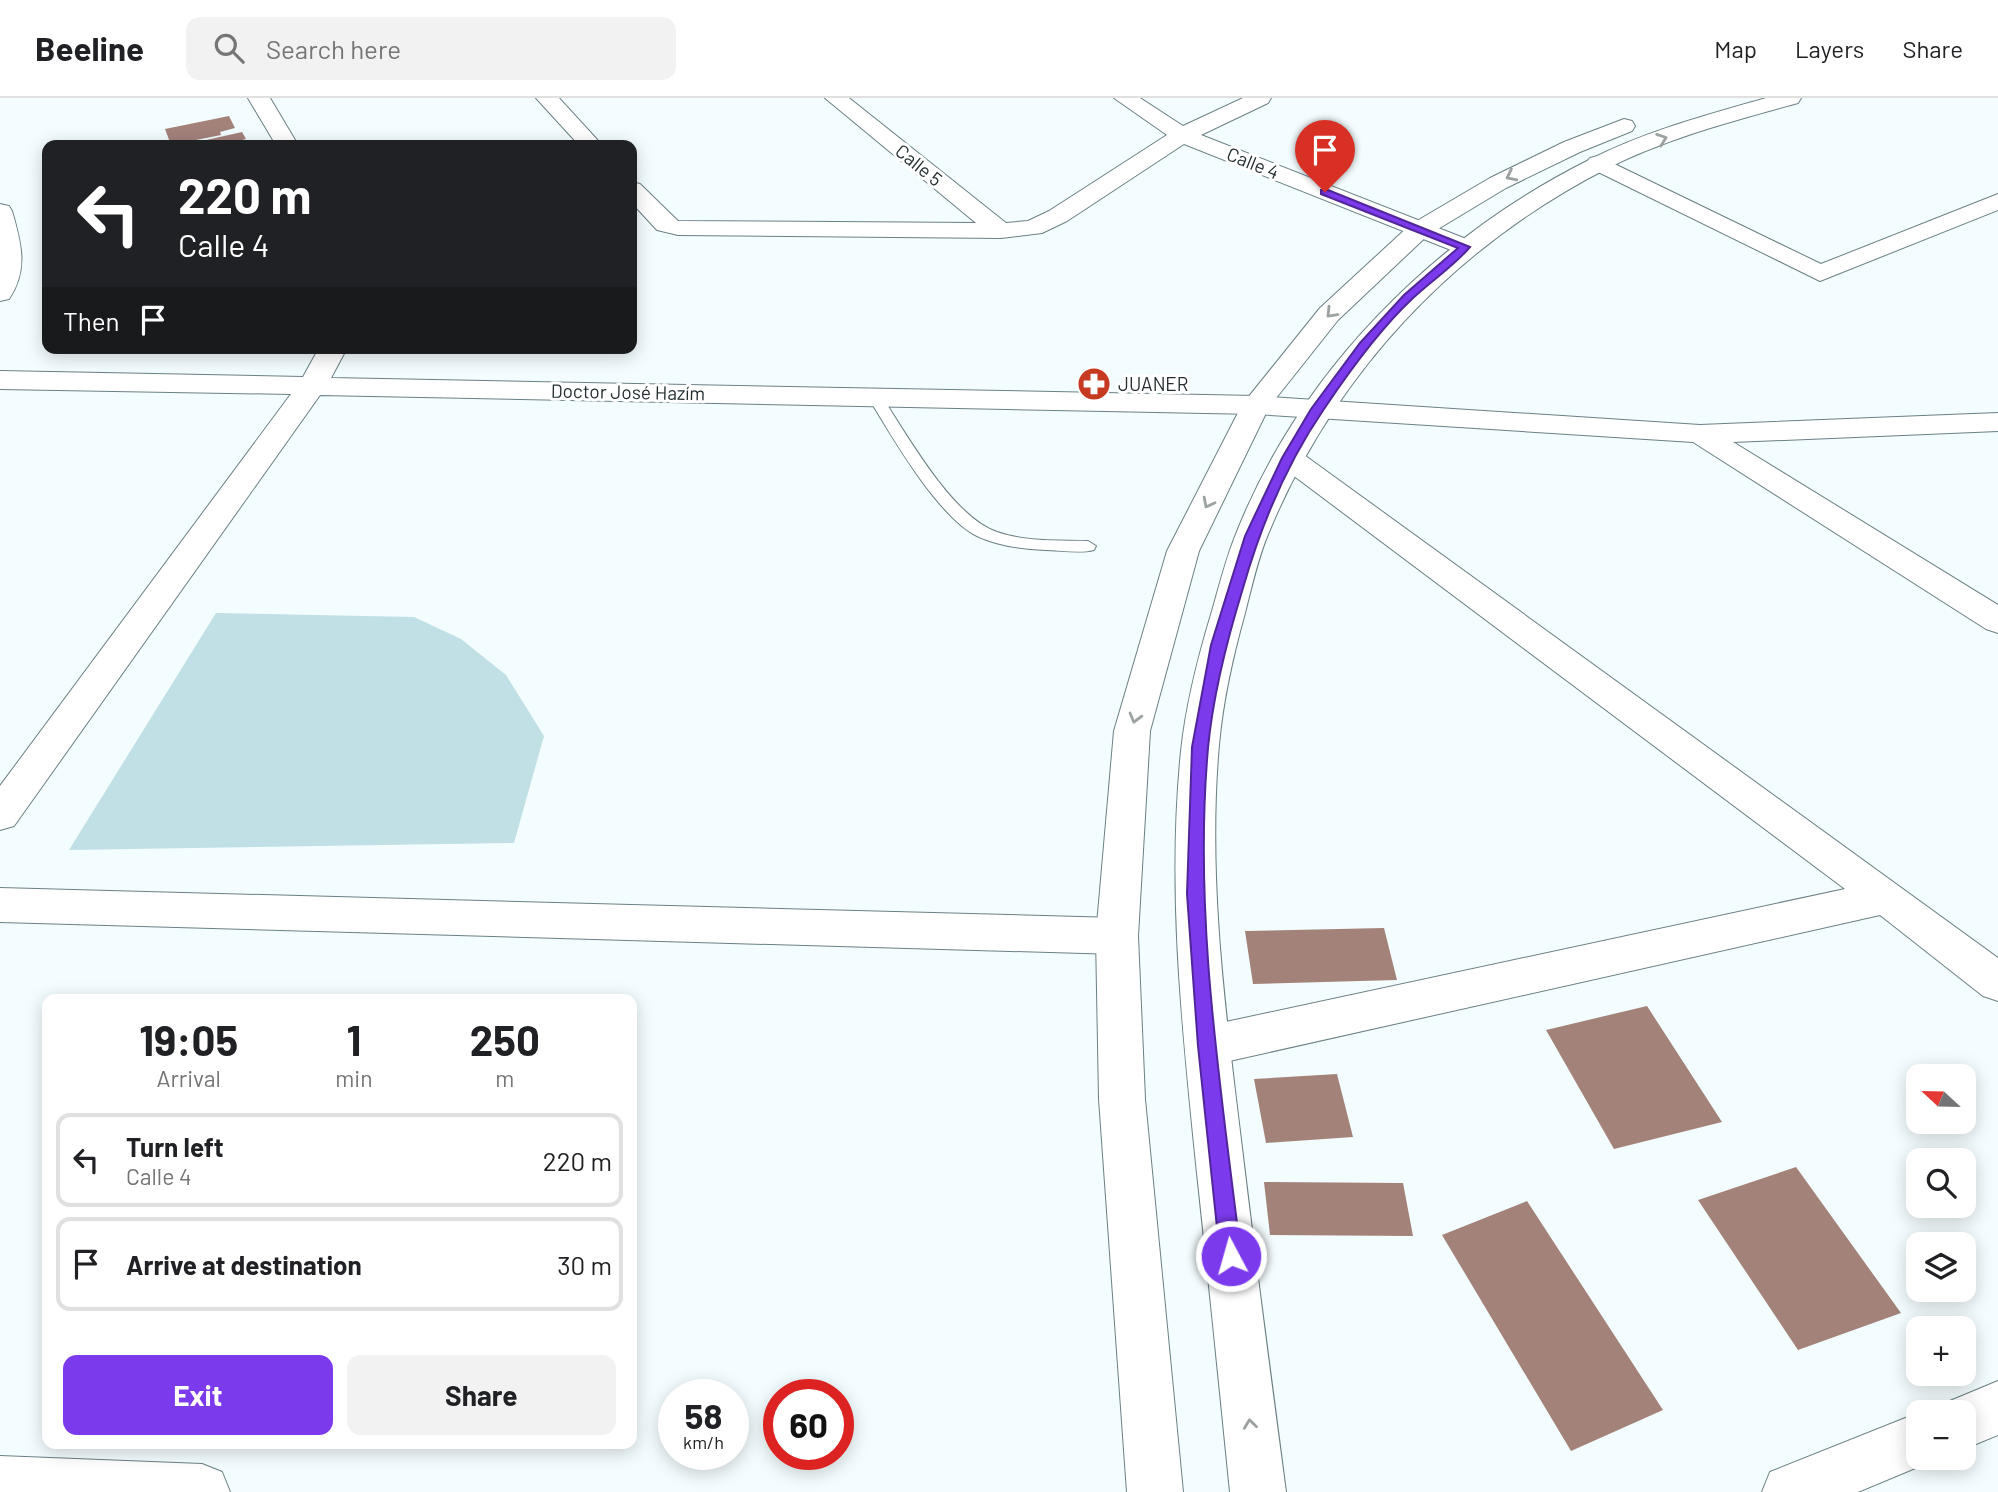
<!DOCTYPE html>
<html lang="en">
<head>
<meta charset="utf-8">
<style>
	body { margin:0; font-family:Barlow,sans-serif; background:#f2f2f2; color:#202124; height:100vh; display:flex; flex-direction:column; font-size:26px; white-space:nowrap }
	* { box-sizing:border-box; margin:0 }
	p { font-size:23px; color:#757577 }
	.icon { flex:none; width:38px; height:38px; fill:none; stroke:currentColor; stroke-width:2; stroke-linecap:round; stroke-linejoin:round }
	.map { position:relative; flex:1; overflow:hidden }
	.panel { position:absolute; left:42px; top:896px; width:595px; height:455px; display:flex; flex-direction:column; background:#fff; border-radius:14px; box-shadow:0 4px 18px #0003 }
	.panel>* { flex:none }
	.hud { position:absolute; left:42px; top:42px; width:595px; height:214px; border-radius:14px; box-shadow:0 4px 18px #0003; background:#202124; color:#fff; overflow:hidden }
	.needle { width:46px; rotate:292deg }
	.controls { position:absolute; left:1906px; top:966px; display:grid; gap:14px }
	.controls a { display:grid; place-items:center; width:70px; height:70px; border-radius:14px; background:#fff; box-shadow:0 4px 18px #0003; font-size:35px }
	.speed { position:absolute; left:658px; top:1281px; display:flex; gap:14px; font-size:35px; font-weight:700; text-align:center }
	.speed>* { display:grid; place-content:center; width:91px; height:91px; border-radius:50%; background:#fff; box-shadow:0 4px 18px #0003; line-height:1 }
	.speed small { font-size:18px; font-weight:400 }
	.speed .limit { border:10px solid #d22; background:#fff; color:#111 }
	.pin { position:absolute; display:grid; place-items:center; width:60px; height:60px; color:#fff; margin:-72px -30px; border-radius:50% 50% 50% 0; rotate:-45deg; box-shadow:0 0 7px #0007 }
	.pin .icon { rotate:45deg }
	.me { position:absolute; width:77px; margin:-38px; rotate:354deg; stroke-linejoin:round; filter:drop-shadow(0 0 5px #0008) }
	.turn { display:flex; align-items:center; gap:24px; height:147px; padding:0 21px; font-size:32px }
	.turn .icon { width:91px; height:91px; stroke-width:2.5 }
	.turn b { display:block; font-size:49px; line-height:60px }
	.then { display:flex; align-items:center; height:66px; padding:0 21px; background:#0003; gap:14px; font-size:26px }
	.eta { display:flex; justify-content:space-evenly; align-items:center; height:119px; text-align:center }
	.eta b { font-size:42px; font-weight:700; line-height:49px }
	.primary-button { display:flex; gap:14px; margin-top:auto; padding:14px 21px }
	.primary-button a { flex:1; height:80px; border-radius:14px; background:#7c3aed; color:#fff; font-size:28px; font-weight:700; line-height:80px; text-align:center }
	.primary-button a+a { background:#f2f2f2; color:#202124 }
	ul { padding:0; list-style:none }
	li { display:flex; align-items:center; gap:21px; height:94px; margin:0 14px 10px; padding:0 7px; border:4px solid #e0e0e0; border-radius:14px }
	li div { flex:1 }
	li b { display:block; font-size:26px }
	li em { font-style:normal }
	header { display:flex; align-items:center; gap:42px; box-sizing:border-box; height:98px; padding:0 35px; background:#fff; border-bottom:2px solid #e0e0e0 }
	header strong { font-size:33px }
	nav { display:flex; gap:38px; margin-inline-start:auto; font-size:24px }
	.search { width:490px; height:63px; background:#f2f2f2; display:flex; align-items:center; gap:18px; box-sizing:border-box; padding:0 24px; border-radius:14px; color:#757577; font-size:26px }
	.map>svg:first-child { display:block }
	.green { fill:#c0e0e6 }
	.building { fill:#a3827a }
	.lines { fill:none; stroke-linecap:round; stroke-linejoin:round }
	.lane-casing { stroke:#6a8084; stroke-width:2 }
	.street-casing { stroke:#6a8084; stroke-width:2 }
	.primary-casing { stroke:#6a8084; stroke-width:2 }
	.lane { fill:#fff; fill-rule:evenodd }
	.street { fill:#fff; fill-rule:evenodd }
	.primary { fill:#fff; fill-rule:evenodd }
	.oneway { stroke:#9ca1a2 }
	.route { fill:#7c3aed; stroke:#51269a; stroke-width:2 }
	.labels { text-anchor:middle; stroke-width:6; stroke-linejoin:round; paint-order:stroke }
	.far-street-label { font-size:19px; fill:#242e30; stroke:#fff }
	.far-poi-label { font-size:19px; fill:#242e30; stroke:#fff; text-anchor:start }
</style>
</head>
<body>
<header>
<strong>Beeline</strong>
<div class="search"><svg class="icon" aria-label="search" viewBox="0 0 24 24"><circle cx="10" cy="10" r="6"/><path d="M15 15l6 6"/></svg>Search here</div>
<nav><a>Map</a><a>Layers</a><a>Share</a></nav>
</header>
<div class="map">
<svg width="1998" height="1394" viewBox="0 0 1998 1394">
	<rect width="100%" height="100%" fill="#f3fcfe"/>
	<path class="green" d="M216,515l198,4 47,22 45,36 38,61 -30,107 -445,7z"/>
	<path class="building" d="M229,18l6,12 -15,4 1,3 -50,10 -6,-16z
		M242,34l4,7 -25,6h-37z
		M1384,830l13,52 -144,4 -8,-53z
		M1647,908l75,116 -108,27 -68,-119z
		M1337,976l16,63 -87,6 -12,-64z
		M1796,1069l105,146 -103,37 -100,-150z
		M1264,1084l139,1 10,53 -143,-1z
		M1527,1103l136,209 -92,41 -129,-216z"/>
	<g class="lines">
		<defs>
			<path id="lane" d="M875,295l5,1c27,40 71,122 117,138 28,10 61,8 91,9l8,5 -2,4c-15,4 -34,0 -49,0 -22,-1 -47,-4 -68,-14 -39,-19 -86,-101 -109,-139z"/>
			<path id="street" d="M248,0h22l28,47h-22z
				M536,0h23l43,47h-23z
				M825,0h24l157,125 22,-2 21,-10 118,-76 -53,-37h26l43,28 60,-28h28l-3,5 -67,32 273,107 4,5 -4,5 -9,3 -9,-3 -272,-108 -117,77 -25,12 -41,5 -323,-3 -21,-5 -25,-27v-21l8,2 38,37 298,2z
				M1598,58l223,108 177,-70v16l-178,71 -230,-113 -4,-5 4,-5z
				M0,106l9,2 3,5c9,31 17,59 -3,88l-9,2z
				M319,250h28l-16,30 925,18 444,29 298,-12v18l-265,11 265,163v28l-12,-4 -293,-187 -437,-28 -936,-19 -306,431 -14,4v-44l291,-392 -291,-5v-18l303,6z
				M1289,351l11,3 698,506v43l-15,-5 -103,-81 -673,151 -16,-6 -6,-14 6,-14 16,-6 638,-137 -567,-425 -4,-6 4,-6z
				M0,790l1117,30 15,6 6,12 -6,12 -15,6 -1117,-32z
				M1998,1283v54l-34,14v-37h-23l4,-9z
				M1918,1315v45l19,1 -79,33h-96l8,-20z
				M0,1358l202,8 20,8 8,20h-230z"/>
			<path id="primary" d="M1766,0h35l-3,5c-65,18 -131,35 -192,66 -152,78 -271,204 -337,363 -11,25 -17,54 -24,81 -12,43 -22,87 -26,132 -11,123 4,248 19,370 15,126 31,251 48,377h-56c-11,-109 -22,-219 -34,-328 -14,-137 -29,-275 -15,-413 5,-47 17,-94 31,-140 7,-24 13,-49 22,-72 64,-166 200,-302 357,-380 55,-28 116,-44 175,-61z
				M1624,21l8,2 3,5 -3,5 -52,21 -74,36 -78,47 -90,85 -69,87 -70,144 -49,180 -12,205 7,163 38,393h-56l-28,-393 -3,-163 18,-205 53,-180 75,-146 78,-97 90,-83 80,-47 74,-36z"/>
		</defs>
		<use href="#lane" class="lane-casing"/>
		<use href="#street" class="street-casing"/>
		<use href="#primary" class="primary-casing"/>
		<use href="#lane" class="lane"/>
		<use href="#street" class="street"/>
		<use href="#primary" class="primary"/>
	</g>
	<defs><path id="oneway-chevron" d="M-2-3.5L2.5 0L-2 3.5" fill="none" stroke-width="1.6" stroke-linecap="round" stroke-linejoin="round" transform="scale(1.75)"/></defs>
	<g class="oneway">
		<use href="#oneway-chevron" transform="translate(1662 41) rotate(-20)"/>
		<use href="#oneway-chevron" transform="translate(1511 78) rotate(154)"/>
		<use href="#oneway-chevron" transform="translate(1331 215) rotate(134)"/>
		<use href="#oneway-chevron" transform="translate(1208 405) rotate(117)"/>
		<use href="#oneway-chevron" transform="translate(1135 620) rotate(105)"/>
		<use href="#oneway-chevron" transform="translate(1250 1326) rotate(-97)"/>
	</g>
	<path class="route" d="M1321,92h7l142,57c-16,19 -39,34 -57,51 -34,32 -63,72 -89,111 -37,54 -63,116 -81,179 -16,52 -30,106 -35,160 -15,169 13,340 33,508l-3,7 -7,3 -8,-3 -3,-7 -22,-210 -11,-152 5,-147 19,-102 34,-109 37,-78 29,-49 49,-66 44,-48 54,-47 -137,-54z"/>
	<defs>
		<symbol id="pharmacy-disc" viewBox="-11 -11 22 22"><circle r="9.5" fill="#c53a21" stroke="#fff"/><path d="M-2-6h4v4h4v4h-4v4h-4v-4h-4v-4h4Z" fill="#fff"/></symbol>
	</defs>
	<g fill-rule="evenodd">
		<use href="#pharmacy-disc" x="1075" y="267" width="38" height="38"/>
	</g>
	<g class="labels">
		<g class="far-street-label">
			<text transform="translate(1253 65) rotate(22)" y="7">Calle 4</text>
			<text transform="translate(919 67) rotate(39)" y="7">Calle 5</text>
			<text transform="translate(628 294) rotate(1)" y="7">Doctor José Hazím</text>
		</g>
		<g class="far-poi-label">
			<text x="1118" y="293">JUANER</text>
		</g>
	</g>
</svg>
<div class="controls">
<a><svg class="needle" viewBox="-14 -14 28 28"><path d="M0-13l5 13h-10z" fill="#e53935"/><path d="M0 13l5-13h-10z" fill="#757577"/></svg></a>
<a><svg class="icon" aria-label="search" viewBox="0 0 24 24"><circle cx="10" cy="10" r="6"/><path d="M15 15l6 6"/></svg></a>
<a><svg class="icon" aria-label="layers" viewBox="0 0 24 24"><path d="M12 4l9 5-9 5-9-5zM3 14l9 5 9-5"/></svg></a>
<a>+</a>
<a>−</a>
</div>
<div class="speed"><div>58<small>km/h</small></div><div class="limit">60</div></div>
<div class="pin" style="left:1325px;top:94px;background:#d93025"><svg class="icon" aria-label="arrive" viewBox="0 0 24 24"><path d="M6 21V4h12l-3 4 3 4H6"/></svg></div>
<svg class="me" style="left:1231px;top:1158px" viewBox="-20 -20 40 40"><circle r="17" fill="#7c3aed" stroke="#fff" stroke-width="3"/><path d="M0-11L8 9 0 5-8 9z" fill="#fff"/></svg>
<div class="hud">
<div class="turn"><svg class="icon" aria-label="left" viewBox="0 0 24 24"><path d="M17 20v-9H6M10 6l-5 5 5 5"/></svg><div><b>220 m</b>Calle 4</div></div>
<div class="then">Then<svg class="icon" aria-label="arrive" viewBox="0 0 24 24"><path d="M6 21V4h12l-3 4 3 4H6"/></svg></div>
</div>
<section class="panel">
<div class="eta">
<div><b>19:05</b><p>Arrival</p></div>
<div><b>1</b><p>min</p></div>
<div><b>250</b><p>m</p></div>
</div>
<ul>
<li><svg class="icon" aria-label="left" viewBox="0 0 24 24"><path d="M17 20v-9H6M10 6l-5 5 5 5"/></svg><div><b>Turn left</b><p>Calle 4</p></div><em>220 m</em></li>
<li><svg class="icon" aria-label="arrive" viewBox="0 0 24 24"><path d="M6 21V4h12l-3 4 3 4H6"/></svg><div><b>Arrive at destination</b></div><em>30 m</em></li>
</ul>
<div class="primary-button"><a>Exit</a><a>Share</a></div>
</section>
</div>
</body>
</html>
